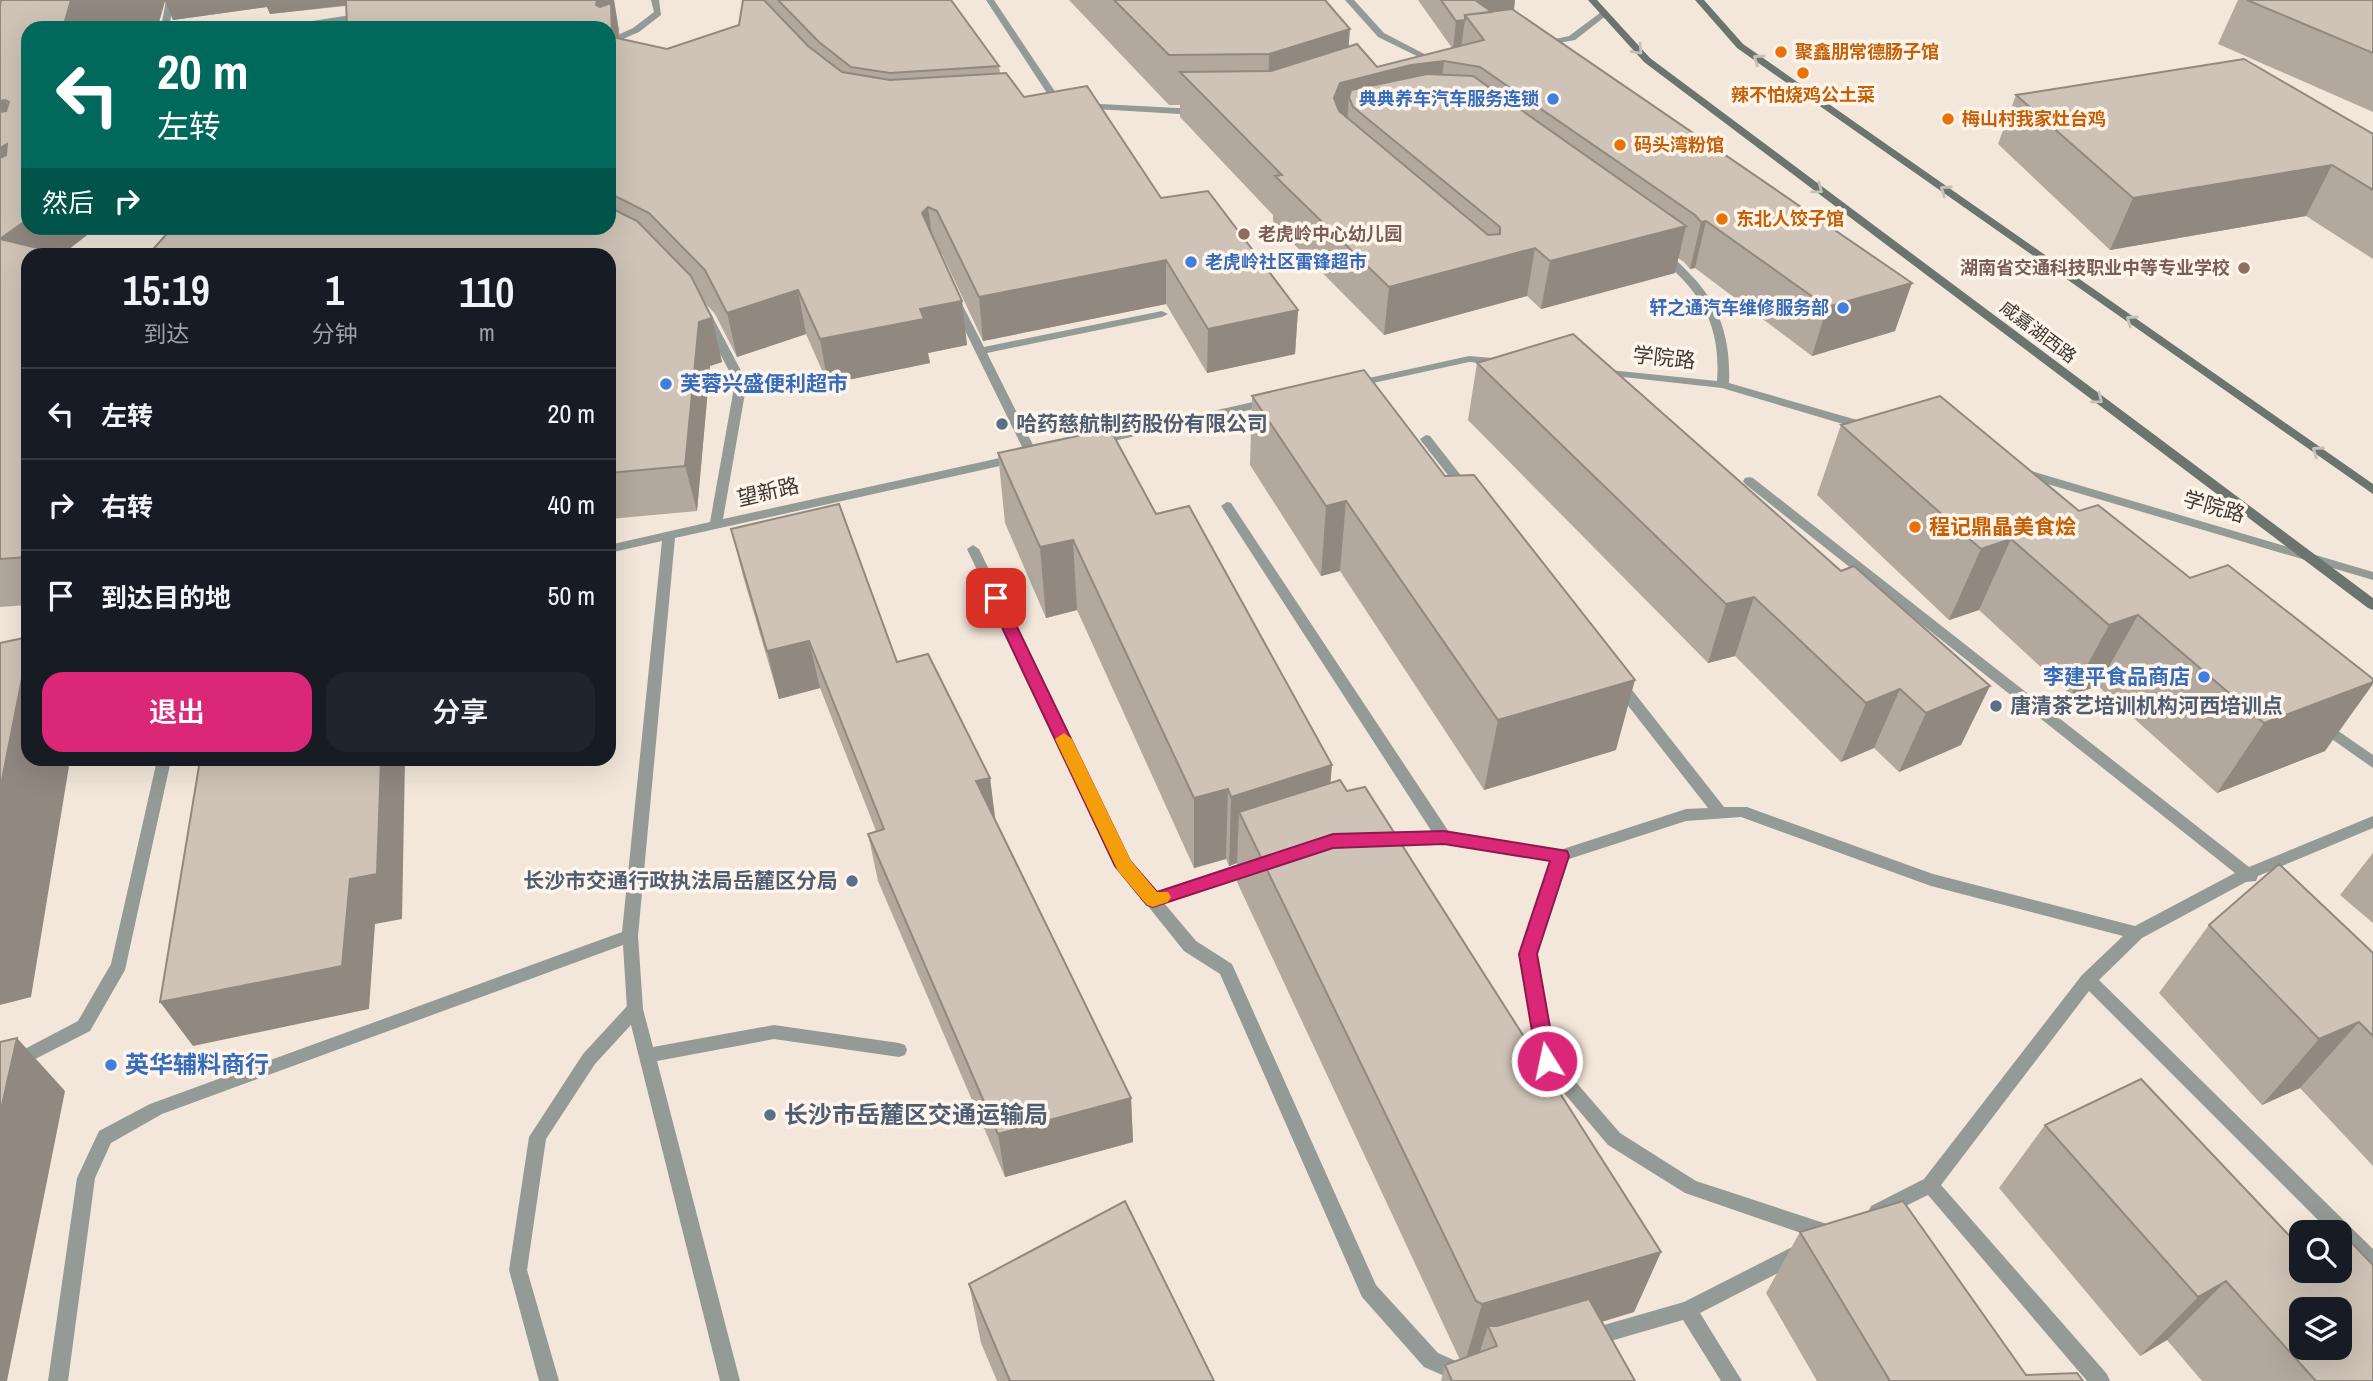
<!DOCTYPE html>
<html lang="zh">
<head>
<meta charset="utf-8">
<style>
	body { margin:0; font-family:"Archivo Narrow","Noto Sans SC",sans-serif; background:#20242c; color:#f1f3f6; height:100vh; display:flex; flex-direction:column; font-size:26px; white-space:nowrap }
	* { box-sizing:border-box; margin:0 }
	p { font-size:23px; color:#9ea1a6 }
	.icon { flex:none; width:38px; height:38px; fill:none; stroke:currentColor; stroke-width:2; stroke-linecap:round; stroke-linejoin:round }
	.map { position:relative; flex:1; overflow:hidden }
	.side { position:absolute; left:21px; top:248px; width:595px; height:518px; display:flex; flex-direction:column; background:#171b24; border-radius:21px; box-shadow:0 7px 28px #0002 }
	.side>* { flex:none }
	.guide { position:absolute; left:21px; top:21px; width:595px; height:214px; border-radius:21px; box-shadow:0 7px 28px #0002; background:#00695c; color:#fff; overflow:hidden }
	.buttons { position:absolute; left:2289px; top:1220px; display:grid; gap:14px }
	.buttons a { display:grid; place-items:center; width:63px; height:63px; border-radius:14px; background:#171b24; box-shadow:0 7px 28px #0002; font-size:35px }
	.pin { position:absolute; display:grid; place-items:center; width:60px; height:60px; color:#fff; margin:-30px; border-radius:14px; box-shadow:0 4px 10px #0006 }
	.me { position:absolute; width:77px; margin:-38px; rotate:350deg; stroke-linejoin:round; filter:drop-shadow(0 0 5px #0008) }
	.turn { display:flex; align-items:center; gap:24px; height:147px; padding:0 21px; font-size:32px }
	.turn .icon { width:91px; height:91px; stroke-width:2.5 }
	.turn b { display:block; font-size:49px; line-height:60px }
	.then { display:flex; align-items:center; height:66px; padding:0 21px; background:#0003; gap:14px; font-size:26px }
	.eta { display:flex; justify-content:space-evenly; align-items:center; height:119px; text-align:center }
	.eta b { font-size:42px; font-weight:600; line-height:49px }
	.action { display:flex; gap:14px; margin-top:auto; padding:14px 21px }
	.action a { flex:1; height:80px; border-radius:21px; background:#db2777; color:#fff; font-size:28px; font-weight:600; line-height:80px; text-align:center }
	.action a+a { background:#20242c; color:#f1f3f6 }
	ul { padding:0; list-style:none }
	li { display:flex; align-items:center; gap:21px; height:91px; padding:0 21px; border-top:2px solid #363941 }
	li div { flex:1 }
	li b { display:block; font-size:26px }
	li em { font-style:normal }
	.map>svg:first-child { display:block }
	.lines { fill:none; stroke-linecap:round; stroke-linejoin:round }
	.service { fill:#949a95; fill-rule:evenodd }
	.minor { fill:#949a95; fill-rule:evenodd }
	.secondary { fill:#6c746e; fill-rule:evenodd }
	.wall { fill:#b2a89d }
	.shaded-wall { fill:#918880 }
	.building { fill:#cfc3b7; stroke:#918880; stroke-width:2; fill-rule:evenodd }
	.oneway { stroke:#c4c1b9 }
	.route { fill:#db2777; stroke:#8e194d; stroke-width:2 }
	.slow { fill:#f59e0b }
	.food-dot { fill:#e8710a; stroke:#fff5eb; stroke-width:2.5 }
	.shop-dot { fill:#3f7fe0; stroke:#fff5eb; stroke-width:2.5 }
	.education-dot { fill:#8d6e63; stroke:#fff5eb; stroke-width:2.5 }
	.service-dot { fill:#5c6f8a; stroke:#fff5eb; stroke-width:2.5 }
	.labels { text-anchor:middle; stroke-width:7; stroke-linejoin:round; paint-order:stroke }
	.far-food-label { font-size:18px; font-weight:bold; fill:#c56008; stroke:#fff5eb; text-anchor:start }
	.far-shop-label { font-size:18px; font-weight:bold; fill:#366cbe; stroke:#fff5eb; text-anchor:end }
	.far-education-label { font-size:18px; font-weight:bold; fill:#785e54; stroke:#fff5eb; text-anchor:start }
	.far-street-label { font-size:18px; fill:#3e3934; stroke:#fff5eb }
	.street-label { font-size:21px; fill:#3e3934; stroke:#fff5eb }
	.shop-label { font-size:21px; font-weight:bold; fill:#366cbe; stroke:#fff5eb; text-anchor:start }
	.service-label { font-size:21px; font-weight:bold; fill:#4e5e75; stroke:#fff5eb; text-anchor:start }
	.food-label { font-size:21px; font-weight:bold; fill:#c56008; stroke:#fff5eb; text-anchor:start }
	.near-shop-label { font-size:24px; font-weight:bold; fill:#366cbe; stroke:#fff5eb; text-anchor:start }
	.near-service-label { font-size:24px; font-weight:bold; fill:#4e5e75; stroke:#fff5eb; text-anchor:start }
</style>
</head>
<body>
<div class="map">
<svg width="2373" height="1381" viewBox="0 0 2373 1381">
	<rect width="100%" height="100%" fill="#f3e7db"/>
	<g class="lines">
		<path class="service" d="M635,1002l6,2 2,5 -2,5 -46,50 -49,75 -19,131 32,111h-20l-30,-111 20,-133 54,-83 46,-50z"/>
		<path class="minor" d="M166,0h8l-5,28h-8z
			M651,0h8l2,15 -22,17 -30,13v-6l24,-11 21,-16z
			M986,0h8l70,105 -2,2h-6z
			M1345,0h9l30,33 48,25 -7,2 -47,-23z
			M1604,10l4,3 -1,2 -32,25 -34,6 -4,-3 32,-7z
			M364,13l3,1v4l-64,10h-21l4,-3z
			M1081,103l116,6 5,3 -5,3 -119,-7 -2,-2z
			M1662,252c10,4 19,12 26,20 32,31 43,68 41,111l142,41v6h-8l-141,-42 -126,-14 -2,-2 6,-3 117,12c4,-56 -16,-90 -59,-124v-4z
			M958,303l5,3 21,41 178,-36 6,3 -6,3 -175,36 51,102 -6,4 -6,-4 -73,-149z
			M705,311l6,3 36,68 -24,137 295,-65 6,4 -6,4 -343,76 -37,398 5,73 10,38 121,-22 125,18 6,2 2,5 -2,5 -6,2 -125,-18 -117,22 83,320h-20l-93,-372 -4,-64 -461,169 -51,29 -16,35 -27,203h-20l29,-203 22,-47 51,-27 472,-172 40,-391 -53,12v-8l101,-23 25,-140 -36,-68z
			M1469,356l35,3 6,3 -6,3 -35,-3 -114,25 -6,-3 6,-3z
			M1271,398l6,4 -2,2 -179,41 -6,-4 6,-4z
			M1426,435l4,1 40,51 2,3 -2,3h-8l-40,-51 -2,-3z
			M2021,468l352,104v8l-356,-105 -2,-3z
			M1749,477l4,1 496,389 124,-51v12l-115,48 -2,5 -10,1 -104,56 -43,42 274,269v22l-7,-3 -26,-26v-10h-10l-241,-241 -148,194 166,189 3,7h-23l-159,-186 -51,25 -6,-2 -3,-6 3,-6 53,-27 158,-204 41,-39 -192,-50 -190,-69 -55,4 -120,39 -30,94 19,104 65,75 76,48 134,44 6,3 3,6 -3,6 -6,3 -145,-50 -77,-48 -67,-79 -21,-112 31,-93 -107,-18 -64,3 -5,-2 -3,-4 3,-4 5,-2 52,-2 -211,-326 6,-4 4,1 218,329 111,18 126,-41 22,-1 -93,-119 -2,-4 7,-5 5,1 99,126h23l186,67 202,52 100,-53 -490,-389 -2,-3 2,-3z
			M973,545l6,4 151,313 25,31 100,-32 5,2 3,4 -3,4 -96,32 32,38 36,23 144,321 62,68 29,13 3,7 -3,7 -11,1 -32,-14 -62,-70 -142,-323 -36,-23 -65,-81 -152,-321z
			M2321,719l52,36v13l-57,-40 -2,-4 2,-4z
			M157,760h14l-46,210 -35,61 -90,46v-15l78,-41 33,-57z
			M1800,1243l7,3 2,6 -2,6 -107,55 42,68h-21l-38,-61 -93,27 -7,-2 -3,-7 3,-7 101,-29z"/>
		<path class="secondary" d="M1588,0h9l53,58 723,540v12l-5,-2 -724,-546z
			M1695,0h9l39,44 630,440v10l-636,-446z"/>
	</g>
	<path class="wall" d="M1,0h613l6,38 47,11 72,-24 4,-25h208l48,66 1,7 24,24 137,101 137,112 -3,44 -88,19 -41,-69 -183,37 -41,-87 -2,-1 22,48 5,44 -39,8 2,10 -102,21 -22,-50 -69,23 -22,-43 -10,-11 7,15 10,44 -12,4 -13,145 -87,8 -1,4v-495l-263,-22 -76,8 -3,-7 -94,13 -8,-19 -6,21 -18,2 -1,4h-112v200h68l-33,26 -35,2v349l-28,2v-601z
		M1069,0h256l24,47 28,20 75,-19 -34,-48h97l-1,10 381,321 -83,25 -117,-88 -5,1 -6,-7 -6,-4 -3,15 -134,36 -14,-13 -143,39 -111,-112v-8l-93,-98v-12h-11z
		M2238,0h135v112l-155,-68z
		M2016,95l357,39v125l-67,-43 -196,34 -112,-106z
		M1573,334l388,411 -62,27 -25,-24 -33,14 -106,-106 -27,7 -240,-243 9,-57z
		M1252,396l364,354 -132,40 -144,-219 -19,5 -71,-111z
		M1940,396l385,355 -108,42 -119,-107 -27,9 -92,-85 -30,10 -132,-125 24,-70z
		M998,453l158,61 174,269 17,8 314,461 -27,60 -32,10 32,59h-193l4,-16 15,-5 -223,-478v-19l-8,3 -3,-7 -32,9 -117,-258 -31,8 -41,-95z
		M731,529l166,133 93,116 5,42 136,278 2,44 -128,35 -127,-296 -10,-47 8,-3 -56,-143 -41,11 -36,-123z
		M2373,853v70l-33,-28z
		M2209,925l164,28v213l-73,-78 -38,17 -103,-112z
		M2045,1125l256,145 72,111h-171l-35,-41 -27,16 -141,-168z
		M1800,1232l226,143 57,6h-266l-51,-88z
		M969,1284l245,97h-217l-16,-38z"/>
	<path class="shaded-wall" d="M71,0h321l-122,14 -3,-7 -94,13 -8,-19 -6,21 -18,2 -1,4h-77z
		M597,0h17l5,31 -1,1 3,11 1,34 -26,-72z
		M1463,0h52l-2,15 -29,25z
		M1465,20l-4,28 -8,1 3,-28z
		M1350,29l-4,50 -78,25 1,-50z
		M1444,61l-5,44 -90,-8 -2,28 -10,3 -3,-30 6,-15 71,-18z
		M5,100l22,41 -27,61v-101z
		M2332,165l-26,51 -196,34 23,-52z
		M928,207l6,43 -12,-37z
		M28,219v9h68l-36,28 -60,-17z
		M1706,221l-11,47 -5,1 11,-47z
		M1686,226l-11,47 -134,36 9,-48z
		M1535,248l-8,48 -143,39 5,-48z
		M1166,260v44l-183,37 -4,-44z
		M1912,283l-17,48 -83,25 15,-49z
		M798,290l8,44 -69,23 -10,-44z
		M962,301l5,44 -39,8 2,10 -102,21 -8,-45 100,-30z
		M1298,310l-3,44 -88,19 1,-44z
		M712,318l10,44 -12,4 -13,145 -12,-45 14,-144z
		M1346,501l-6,70 -19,5 5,-70z
		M2011,539l-32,71 -30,10 32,-71z
		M1073,540l4,70 -31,8 -6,-71z
		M1754,597l-19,59 -27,7 18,-59z
		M2138,615l-40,71 -27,9 38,-70z
		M609,632l6,18 -6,21z
		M809,641l11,47 -41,11 -12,-48z
		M28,648v112h42l-39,237 -31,8v-215z
		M1635,680l-19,70 -132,40 14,-70z
		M2373,682v2l-48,67 -108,42 47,-70z
		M1990,686l-29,59 -62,27 27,-59z
		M1900,689l-26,59 -33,14 25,-59z
		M381,760h24l-3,159 -27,5 -6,85 -176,37 -33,-44 190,-123z
		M1332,765l-6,70 -87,-23 -2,51 -8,3 2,-69z
		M990,778l6,47 -20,-44z
		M1228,789l-2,70 -32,9v-70z
		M2359,1022l-59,66 -38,17 57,-66z
		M17,1038l48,53 -58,290h-7v-267z
		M1131,1098l2,44 -128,35 -7,-43z
		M1661,1252l-27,60 -139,41 2,-7 -9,-20 -10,32 -13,4 17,-58z
		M2226,1281l-59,59 -27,16 58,-59z"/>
	<path class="building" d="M1,0h70l-8,28h-35v191l-28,20 71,17h-43v301l-28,2v-401l6,-3 1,-11 -7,4v-36l6,-1 3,-9 -4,-2 -5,1v-95z
		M346,0h251l-1,5 4,2 11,-4 1,34 55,12 72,-24 4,-25h21l44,46 34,26 48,8 116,-7 18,24 63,-11 74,112 47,-7 90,119 -90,19 -42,-69 -187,37 -42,-86 -9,-4 -6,6 40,88 -42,8 4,10 -104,20 -22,-49 -71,23 -22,-43 -56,-57 -40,-20v-165h-262z
		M778,0h173l48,66 -109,7 -39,-6 -32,-25z
		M1114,0h211l25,29 -81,25 -100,1z
		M1441,0h34l17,12 -27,3v5l-9,1z
		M2247,0h126v53z
		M1512,9l400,274 -85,24 -121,-86 -5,1 -6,-7 -215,-148 -36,-6 -33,4 -71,18 -6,15 5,13 149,124 12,-1v-7l-147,-120 -4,-10 2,-7 76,-16 46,2 213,150 -136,35 -15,-13 -146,39 -114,-111 7,-1 -102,-103 91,-1 86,-27 20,23 107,-27 -19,-25z
		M2244,59l129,75v56l-41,-25 -199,33 -117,-103z
		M609,207l28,14 54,55 21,42 -13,4 -14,144 -76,7v-217h-462l25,-28h437z
		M1573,334l268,237 13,-5 136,120 -64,27 -26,-24 -34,14 -112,-106 -28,7 -249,-241z
		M1364,370l81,106 29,-1 161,205 -137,40 -152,-219 -20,5 -74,-110z
		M1940,396l139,115 19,-6 92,73 38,-13 145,114v3l-109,41 -126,-108 -29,10 -98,-86 -30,10 -140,-124z
		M1110,429l46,85 33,-8 143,259 -101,32 -3,-8 -34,9 -121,-258 -33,7 -42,-94z
		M839,504l58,158 31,-8 62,124 -14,3 155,317 -133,36 -130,-300 16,-5 -75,-188 -42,10 -36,-122z
		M28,637v11l-28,142v-147z
		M200,760h181l-4,114 -27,5 -8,87 -182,36z
		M1340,780l7,11 18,-4 296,465 -179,52 -6,-3 -237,-489z
		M2279,864l94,89v83l-14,-14 -40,17 -110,-114z
		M17,1038l-17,76v-72z
		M2141,1079l160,169v22h39v-35l2,-2 31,32v116h-57l-90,-100 -28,16 -153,-172zM2301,1309h39v39h-39z
		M1125,1201l89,180h-204l-41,-97z
		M1903,1201l123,174 51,-2 6,8h-193l-90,-149z
		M1589,1299l46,82h-183l-7,-16 52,-19 -9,-20h9z"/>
	<defs><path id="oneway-chevron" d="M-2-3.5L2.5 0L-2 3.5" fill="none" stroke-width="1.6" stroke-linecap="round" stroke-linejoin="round" transform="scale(1.75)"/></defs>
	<g class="oneway">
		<use href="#oneway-chevron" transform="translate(1638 50) rotate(47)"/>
		<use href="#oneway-chevron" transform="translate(1758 59) rotate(-145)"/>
		<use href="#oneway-chevron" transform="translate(1818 189) rotate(37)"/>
		<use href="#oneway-chevron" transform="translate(1945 190) rotate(-145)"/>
		<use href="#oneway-chevron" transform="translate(2131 320) rotate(-145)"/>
		<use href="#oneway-chevron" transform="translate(2098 399) rotate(37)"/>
		<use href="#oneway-chevron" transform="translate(2317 451) rotate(-145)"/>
	</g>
	<path class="route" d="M996,593l7,5 127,263 27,31 176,-58 111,-3 123,20 2,5 -32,98 19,107 -2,6 -7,3 -7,-3 -3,-6 -18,-107 31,-93 -106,-17 -111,4 -180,59 -6,-2 -32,-39 -127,-268z"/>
	<path class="slow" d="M1064,733l8,6 59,122 26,31h11l3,5 -3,5 -15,5 -6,-2 -29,-34 -63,-132z"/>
	<g class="food-dot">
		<circle cx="1781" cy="52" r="7"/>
		<circle cx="1803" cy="73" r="7"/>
		<circle cx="1948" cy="119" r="7"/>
		<circle cx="1620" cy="145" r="7"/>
		<circle cx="1722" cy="219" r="7"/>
		<circle cx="1915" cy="527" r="7"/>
	</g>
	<g class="shop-dot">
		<circle cx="1553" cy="99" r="7"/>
		<circle cx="1191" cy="262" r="7"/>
		<circle cx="1843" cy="308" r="7"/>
		<circle cx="666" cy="384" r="7"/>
		<circle cx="2204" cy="677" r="7"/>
		<circle cx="111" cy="1065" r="7"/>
	</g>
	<g class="education-dot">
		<circle cx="1244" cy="234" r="7"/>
		<circle cx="2244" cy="268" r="7"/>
	</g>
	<g class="service-dot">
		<circle cx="1002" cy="424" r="7"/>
		<circle cx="1996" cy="706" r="7"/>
		<circle cx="852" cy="881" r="7"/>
		<circle cx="770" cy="1115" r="7"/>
	</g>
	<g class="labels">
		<g class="far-food-label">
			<text x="1795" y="58">聚鑫朋常德肠子馆</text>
			<text x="1803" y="101" text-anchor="middle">辣不怕烧鸡公土菜</text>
			<text x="1962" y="125">梅山村我家灶台鸡</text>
			<text x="1634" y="151">码头湾粉馆</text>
			<text x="1736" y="225">东北人饺子馆</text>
		</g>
		<g class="far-shop-label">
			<text x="1539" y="105">典典养车汽车服务连锁</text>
			<text x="1205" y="268" text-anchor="start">老虎岭社区雷锋超市</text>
			<text x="1829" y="314">轩之通汽车维修服务部</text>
		</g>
		<g class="far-education-label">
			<text x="1258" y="240">老虎岭中心幼儿园</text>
			<text x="2230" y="274" text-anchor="end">湖南省交通科技职业中等专业学校</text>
		</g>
		<g class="far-street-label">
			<text transform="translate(2038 332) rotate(37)" y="6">咸嘉湖西路</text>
		</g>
		<g class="street-label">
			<text transform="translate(1664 358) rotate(6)" y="7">学院路</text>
			<text transform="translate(768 492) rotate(-13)" y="7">望新路</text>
			<text transform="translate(2214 507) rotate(16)" y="7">学院路</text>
		</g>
		<g class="shop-label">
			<text x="680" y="391">芙蓉兴盛便利超市</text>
			<text x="2190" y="684" text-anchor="end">李建平食品商店</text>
		</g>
		<g class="service-label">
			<text x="1016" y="431">哈药慈航制药股份有限公司</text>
			<text x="2010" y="713">唐清茶艺培训机构河西培训点</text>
			<text x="838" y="888" text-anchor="end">长沙市交通行政执法局岳麓区分局</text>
		</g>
		<g class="food-label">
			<text x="1929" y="534">程记鼎晶美食烩</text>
		</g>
		<g class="near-shop-label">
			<text x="125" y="1073">英华辅料商行</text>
		</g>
		<g class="near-service-label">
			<text x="784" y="1123">长沙市岳麓区交通运输局</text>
		</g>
	</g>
</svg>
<div class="buttons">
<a><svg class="icon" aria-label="search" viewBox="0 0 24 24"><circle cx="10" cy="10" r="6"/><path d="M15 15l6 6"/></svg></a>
<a><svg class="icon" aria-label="layers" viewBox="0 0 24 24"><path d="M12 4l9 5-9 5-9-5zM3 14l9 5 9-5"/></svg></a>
</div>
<div class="pin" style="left:996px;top:598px;background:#d93025"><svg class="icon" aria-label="arrive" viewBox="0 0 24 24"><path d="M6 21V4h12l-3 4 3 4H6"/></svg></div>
<svg class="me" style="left:1547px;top:1061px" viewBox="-20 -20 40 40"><circle r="17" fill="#db2777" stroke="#fff" stroke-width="3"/><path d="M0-11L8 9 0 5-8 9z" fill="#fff"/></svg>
<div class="guide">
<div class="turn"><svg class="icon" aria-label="left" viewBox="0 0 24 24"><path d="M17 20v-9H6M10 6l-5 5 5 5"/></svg><div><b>20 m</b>左转</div></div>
<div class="then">然后<svg class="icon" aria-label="right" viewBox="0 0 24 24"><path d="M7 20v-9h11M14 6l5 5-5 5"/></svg></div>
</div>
<section class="side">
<div class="eta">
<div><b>15:19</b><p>到达</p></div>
<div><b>1</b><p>分钟</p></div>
<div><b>110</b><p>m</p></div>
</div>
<ul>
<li><svg class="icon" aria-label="left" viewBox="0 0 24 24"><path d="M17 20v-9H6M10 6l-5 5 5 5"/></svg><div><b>左转</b></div><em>20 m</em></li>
<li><svg class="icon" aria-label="right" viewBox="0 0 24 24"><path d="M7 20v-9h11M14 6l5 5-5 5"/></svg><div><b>右转</b></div><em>40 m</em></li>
<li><svg class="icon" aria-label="arrive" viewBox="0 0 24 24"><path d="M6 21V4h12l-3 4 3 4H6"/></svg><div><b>到达目的地</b></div><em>50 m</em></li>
</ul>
<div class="action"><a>退出</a><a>分享</a></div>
</section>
</div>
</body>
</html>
